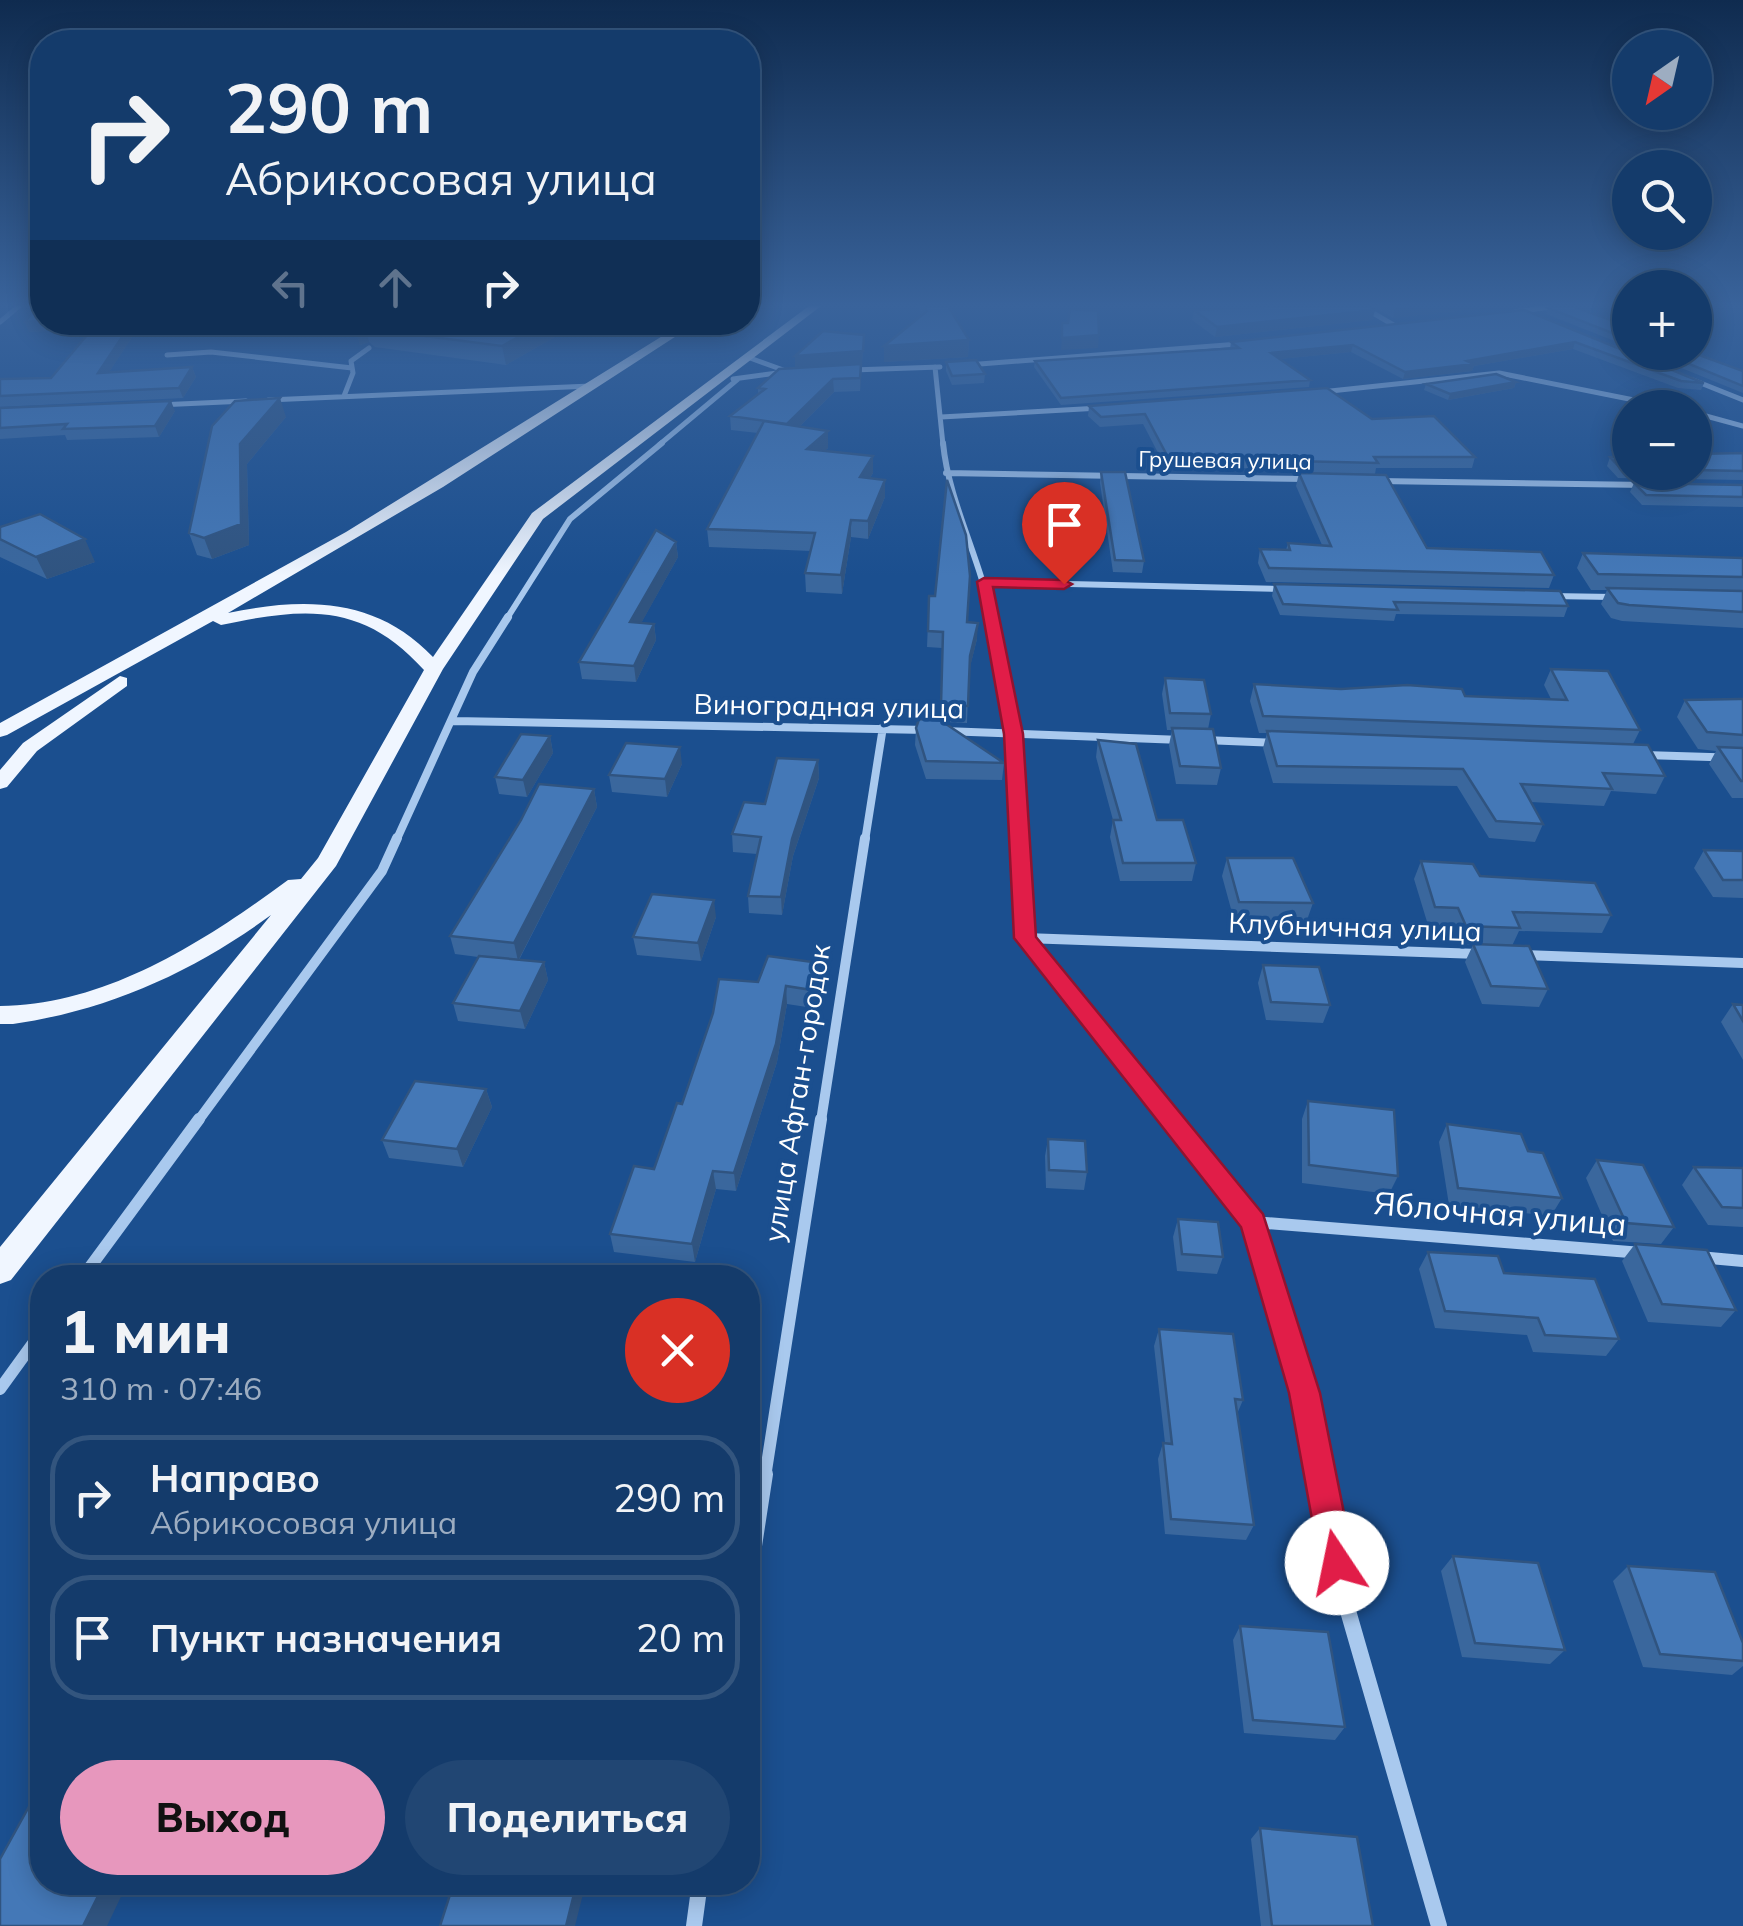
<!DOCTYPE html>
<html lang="ru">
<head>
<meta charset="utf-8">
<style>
	body { margin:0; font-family:Mulish,sans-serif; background:#214673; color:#f1f3f6; height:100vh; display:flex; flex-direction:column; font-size:38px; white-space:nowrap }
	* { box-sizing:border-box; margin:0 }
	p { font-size:32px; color:#9dadc1 }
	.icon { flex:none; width:55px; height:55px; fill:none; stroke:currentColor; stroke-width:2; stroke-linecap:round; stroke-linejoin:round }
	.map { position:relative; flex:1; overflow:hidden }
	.details { position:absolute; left:30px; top:1265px; width:730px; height:630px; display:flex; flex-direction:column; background:#143b6b; border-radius:40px; box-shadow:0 5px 25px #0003,0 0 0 2px #33557e }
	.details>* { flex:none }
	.hud { position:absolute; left:30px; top:30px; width:730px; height:305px; border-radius:40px; box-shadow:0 5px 25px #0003,0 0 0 2px #33557e; background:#143b6b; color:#f1f3f6; overflow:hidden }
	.needle { width:65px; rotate:214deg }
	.fabs { position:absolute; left:1612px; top:30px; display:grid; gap:20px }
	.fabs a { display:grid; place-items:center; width:100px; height:100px; border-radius:50%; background:#143b6b; box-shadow:0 5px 25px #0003,0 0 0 2px #33557e; font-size:50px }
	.pin { position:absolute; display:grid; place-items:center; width:85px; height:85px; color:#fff; margin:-102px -42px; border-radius:50% 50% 50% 0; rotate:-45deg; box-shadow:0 0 10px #0007 }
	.pin .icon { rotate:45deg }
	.me { position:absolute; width:110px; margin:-55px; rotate:349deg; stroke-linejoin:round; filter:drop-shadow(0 0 8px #0008) }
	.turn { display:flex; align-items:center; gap:35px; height:210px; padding:0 30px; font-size:45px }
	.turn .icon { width:130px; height:130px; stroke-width:2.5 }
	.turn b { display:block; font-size:70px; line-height:85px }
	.lanes { display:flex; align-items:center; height:95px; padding:0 30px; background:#0003; justify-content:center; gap:50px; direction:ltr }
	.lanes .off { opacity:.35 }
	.round { display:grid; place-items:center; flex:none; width:105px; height:105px; border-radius:52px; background:#214673 }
	.headline { display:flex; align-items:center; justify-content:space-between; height:170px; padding:0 30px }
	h1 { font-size:60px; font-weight:800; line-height:75px }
	.button { display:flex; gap:20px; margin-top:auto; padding:20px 30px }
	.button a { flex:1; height:115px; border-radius:60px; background:#e797bd; color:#111; font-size:40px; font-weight:800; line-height:115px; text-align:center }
	.button a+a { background:#214673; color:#f1f3f6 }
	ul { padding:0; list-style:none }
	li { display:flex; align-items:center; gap:30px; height:125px; margin:0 20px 15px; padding:0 10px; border:5px solid #33557e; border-radius:40px }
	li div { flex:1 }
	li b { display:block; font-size:38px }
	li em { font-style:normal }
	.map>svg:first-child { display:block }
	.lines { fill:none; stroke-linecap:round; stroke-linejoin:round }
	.street-far5 { stroke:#a9c9ee; stroke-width:5 }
	.street-far4 { stroke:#a9c9ee; stroke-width:6 }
	.street-far3 { stroke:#a9c9ee; stroke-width:8 }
	.street-far2 { stroke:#a9c9ee; stroke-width:10 }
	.street-far1 { stroke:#a9c9ee; stroke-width:12 }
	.street { stroke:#a9c9ee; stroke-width:16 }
	.primary { fill:#f0f6ff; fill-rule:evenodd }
	.wall { fill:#3a679d }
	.shaded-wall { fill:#305480 }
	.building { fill:#4478b7; stroke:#305480; stroke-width:2.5 }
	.route { fill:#e11d48; stroke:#92132f; stroke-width:2.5 }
	.labels { text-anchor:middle; stroke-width:8; stroke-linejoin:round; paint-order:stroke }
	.far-street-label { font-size:22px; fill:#fff; stroke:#1b4f8f }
	.street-label { font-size:28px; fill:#fff; stroke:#1b4f8f }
	.near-street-label { font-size:32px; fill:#fff; stroke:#1b4f8f }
</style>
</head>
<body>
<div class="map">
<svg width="1743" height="1926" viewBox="0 0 1743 1926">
	<rect width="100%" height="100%" fill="#1b4f8f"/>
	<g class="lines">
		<path class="street-far5" d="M1361,306l36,21
			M1514,312l44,-6
			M0,322l19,-16
			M167,355l44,-3 141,16
			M750,358l36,13
			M967,365l272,-21
			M935,367l8,78
			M852,370l88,-3
			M733,379l52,-7
			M1693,380l50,20
			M1321,392l178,-19 175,35
			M344,396l9,-23 -2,-12 18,-13
			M268,400l323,-14
			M158,405l88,-4
			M1695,413l48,13
			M941,417l159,-9
			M659,445l79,-66"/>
		<path class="street-far4" d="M943,443c6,61 38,116 49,177
			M946,473l361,6
			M1379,481l268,4
			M985,582l298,7
			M1550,596l63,1
			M506,620l64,-101 92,-76"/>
		<path class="street-far3" d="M992,617l22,117 6,107
			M453,721l474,9
			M944,731l238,9
			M1204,740l73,3
			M1644,755l99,3
			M396,841l77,-169 35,-55
			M865,841l18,-114"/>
		<path class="street-far2" d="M1020,838l5,100 147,183
			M1025,938l454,16
			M1521,955l222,8
			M198,1121l184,-250 15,-33
			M821,1121l44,-283"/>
		<path class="street-far1" d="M1170,1119l83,103 51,171 16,84
			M1253,1222l389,31
			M1699,1257l44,4
			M82,1278l117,-159
			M0,1389l42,-58
			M765,1477l56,-358"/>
		<path class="street" d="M1320,1474l24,123 95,329
			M748,1585l17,-111
			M694,1926l6,-44"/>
		<path class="primary" d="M809,306h12l-278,213 -100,150 -107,197 -325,414 -11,4v-37l271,-332c-78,57 -162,95 -258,109h-13v-18c107,-1 205,-65 288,-126l13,-1 17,-21 106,-188c-61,-68 -119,-63 -203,-45l-8,-4 -206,114 -7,2v-14l346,-191 339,-210h13l-255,165 -215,126c76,-16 148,-16 205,44l99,-144z
			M120,676l7,2v8l-90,65 -30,36 -7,2v-19l23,-27z"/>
	</g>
	<path class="wall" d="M918,306h30l21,34 -1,17 -84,5 37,-47z
		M1372,306h132l-111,12z
		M1548,308l82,19v20l-84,-33z
		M1194,310h181l-3,10 -157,17 -23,-17z
		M1524,310l180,73 -3,7 -23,-2 -105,-39 -99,17 -2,5 -69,8 -52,-27 -72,7 31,21 -1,7 -248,18 -27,-38 1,-6 195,-12 1,-7z
		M25,322h117l-33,50 83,-5 4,10 -13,21 -183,9v-28l51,-1 42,-50 -64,4z
		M364,322h217l-75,43 -131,-18 -6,-5 -9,3 -5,-18z
		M864,335l-4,56 -26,1 -35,35 29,21 -4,3 49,22 -3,5 15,19 -17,42 -17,-2 -9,57 -36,-2 -1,-19 6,-22 -102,-4 -2,-18 51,-96 -27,-3 -1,-14 28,-22v-6l37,-20v-12z
		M1642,352h49l52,19v22z
		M946,362l39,12 -1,9 -32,2 -6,-14z
		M1516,382l-2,6 -66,12 -24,-10 2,-6z
		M1089,406l283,13 103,38 -3,11h-96l-1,6 -85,-2 -2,-5 -121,3 -24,-46 -43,3 -12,-11z
		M0,408l175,3 -16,26 -92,3 -2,-5 -65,4z
		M286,417l-39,47 2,81 -37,14 -15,-4 -8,-22 23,-107z
		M1743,453v27l-125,-2 -11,-12 3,-9 20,-1v16h65v-18z
		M1101,472l43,89 -2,12 -29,-1 -13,-89z
		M1299,473l128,75 127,27 -5,13 -283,-6 -8,-19 2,-14 26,1 2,-7 34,2 -26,-59z
		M1634,483l109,2v22l-101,-2 -12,-13z
		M0,527l95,35 -48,17 -47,-22z
		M676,542l2,15 -37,66 13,1 2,16 -20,42 -54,-3 -3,-17z
		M1583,553l160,5v70l-121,-7 -11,-3 -10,-14 6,-14h-16l-14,-22z
		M1274,584l294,22 -4,11 -168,-3 -2,7 -114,-6 -8,-19z
		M929,596l38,26 10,17 -8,31 -2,53 -24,-1 61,41 -2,17 -76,-1 -11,-34 1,-17 24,-8 2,-72 -15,-1z
		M1551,669l89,61 -7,14 32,32 -9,18 -45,-3 -7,15 -73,-4 12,22 -8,18 -46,-4 -32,-52 -184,-3 -10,-35 4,-15h-8l-9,-32 4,-17 211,12 86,3 -7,-14z
		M1165,678l46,36 -3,15 13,39 -4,17 -41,-1 -7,-39 3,-15h-5l-5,-36z
		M1743,699v99h-11l-23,-34 7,-13 -18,-2 -21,-32 8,-17z
		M550,736l3,17 -26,44 -28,-3 -4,-17z
		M1098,740l59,80 39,43 -4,18h-72l-10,-44 3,-17 -17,-63z
		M818,760l1,18 -26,78 -11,59 -33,-2 -1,-17 9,-42 -24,-2 -1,-18z
		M682,764l-15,33 -55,-5 -3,-17z
		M594,789l3,18 -78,153 25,2 4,18 -23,49 -67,-8 -5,-18 25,-46 -23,-3 -5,-18z
		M1704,850l39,1v47l-30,-1 -19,-29z
		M1227,858l86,45 -6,17h-73l-12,-44z
		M1421,861l59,15 131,39 -9,18 -83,-2 -7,15 36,43 -9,18 -57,-3 -17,-42 8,-17 -15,-1 -7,-18 -23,-1 -14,-46z
		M716,917l-15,44 -64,-6 -4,-18z
		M1263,965l67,40 -7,18 -57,-3 -8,-37z
		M821,981l-8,27 -26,-4 -10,58 -41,129 -20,-2 -21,73 -81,-10 -4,-18 44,-65 28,-65 76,-122z
		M1733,1004l10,1v55l-22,-38z
		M486,1089l6,18 -29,60 -74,-9 -7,-18z
		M1308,1101l90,75 -9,18 -87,-11v-64z
		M1447,1124l81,27 34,47 -11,18 -102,-11 -10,-63z
		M1048,1139l39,33 -3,18 -38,-2 -1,-32z
		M1597,1160l77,67 -13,17 -48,-3 -27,-63z
		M1694,1167l49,1v59l-35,-2 -26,-40z
		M1178,1219l45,38 -6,17 -40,-3 -4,-34z
		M1635,1244l101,66 -15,17 -73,-5 -26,-61z
		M1428,1252l76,21 115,66 -13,17 -73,-4 -6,-17 -92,-7 -16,-59z
		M1159,1329l84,71 -6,14 17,111 -8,15 -81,-6 -7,-75 5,-16h2l-11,-97z
		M1453,1556l112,94 -15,14 -88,-7 -21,-86z
		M1628,1566l115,77v23l-11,9 -89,-8 -30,-86z
		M1240,1626l105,101 -10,13 -91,-7 -11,-93z
		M1260,1828l113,98h-112l-10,-87z"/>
	<path class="shaded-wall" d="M1414,306h90l-111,12 2,-10z
		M1375,310l-3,10 -157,17 2,-10z
		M42,321l62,1 2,6 -77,4 -4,-10z
		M132,322h10l-40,61 -4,-10z
		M546,322h35l-75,43 -4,-19z
		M365,324l4,18 -9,3 -5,-18z
		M864,335l-4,56v-13l-65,-10v-12z
		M1099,335l-1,13 -37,2 1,-12z
		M969,340l-1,17 -84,5v-16z
		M1575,342l-2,7 -99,17 -2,5 -69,8 2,-7z
		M1353,345l-2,7 -82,8 2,-7z
		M192,367l4,10 -13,21 -4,-10z
		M833,379l1,13 -46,46 -1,-14z
		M1516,382l-2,6 -66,12 2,-6z
		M280,398l6,19 -39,47 2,81 -37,14 -8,-21 36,-94z
		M171,401l4,10 -16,26 -4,-11z
		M828,431v17l-20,18 -1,-17z
		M873,456v17l-13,21v-17z
		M885,480v17l-17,42v-18z
		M851,520v17l-9,57 -1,-19z
		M85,539l10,23 -48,17 -11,-22z
		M676,542l2,15 -45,81 -3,-16z
		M978,623l-1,16 -8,33 1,-16z
		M654,624l2,16 -20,42 -2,-16z
		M550,736l3,17 -26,44 -4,-17z
		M680,747l2,17 -15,33 -2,-18z
		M818,760l1,18 -26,78 -11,59 -1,-18 11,-58z
		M594,789l3,18 -79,154 -4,-18z
		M714,900l2,17 -15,44 -3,-18z
		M544,962l4,18 -23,49 -5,-18z
		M820,963l1,18 -8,27 -1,-18z
		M786,986l1,18 -10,58 -41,129 -2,-18z
		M486,1089l6,18 -29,60 -6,-18z
		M713,1171l3,18 -21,73 -3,-18z
		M105,1882h23l-21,44h-24z
		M577,1882h9l-11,44h-9z"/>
	<path class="building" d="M38,306h4v15l-17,1z
		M925,306h23l21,34 -85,6 43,-35z
		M1290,306h78l7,4 -158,17 -23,-17z
		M1555,306h17l58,21v13l-82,-32z
		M1070,309l28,2 1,24 -37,3v-15h6z
		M1524,310l180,73 -23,-2 -106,-39 -108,19 7,3 -69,8 -52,-27 -82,8 39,27 -249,18 -26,-37 204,-13 -8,-6z
		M98,322h34l-34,51 94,-6 -13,21 -179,8v-17l51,-1z
		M364,322h182l-44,24 -132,-17 -5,-5 -10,3z
		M823,331l41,4 -1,16 -68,5z
		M1660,352h31l52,19v15z
		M976,360l9,14 -33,2 -6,-14z
		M861,364l-1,14 -27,1 -46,45 -57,-8 35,-27 -7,-1 21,-19z
		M1496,374l20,8 -66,12 -24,-10z
		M1327,388l45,31 62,-3 41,41h-101l4,6 -85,-2 -3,-5 -121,3 -24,-45 -44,3 -12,-11z
		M280,398l-40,46 1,80 -37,14 -15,-5 23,-107 23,-25z
		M171,401l-16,25 -92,3 4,-5 -67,4v-20z
		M764,421l64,10 -21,18 66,7 -13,21 25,3 -17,41 -17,-1 -10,55 -36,-2 10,-40 -108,-4z
		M1743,453v18l-48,-1v-16z
		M1630,456v13h-9l-11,-12z
		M1101,472h24l19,89 -29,-1z
		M1299,473l87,2 41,73 114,4 13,23 -285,-7 -9,-19 30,1 -2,-7 43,3z
		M947,480l19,55 4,41 -3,46 11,1 -8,33 -2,50 -27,-1 2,-73 -15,-1 1,-35h6z
		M1634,483l109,2v12l-97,-2z
		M40,514l45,25 -49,18 -36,-18v-12z
		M656,530l20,12 -46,80 24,2 -20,42 -55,-4z
		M1583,553l160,5v19l-145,-3z
		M1274,584l286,7 8,15 -174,-4 4,8 -115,-6z
		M1607,588l136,3v21l-114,-7 -11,-2z
		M1551,669l57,2 32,59 -377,-14 -9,-32 87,5 66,-4 55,4 3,7 102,4z
		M1165,678l39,2 7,34 -41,-1z
		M1738,699h5v36l-36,-3 -22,-32z
		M919,719l21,1 64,43 -78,-2 -10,-33z
		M1172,728l41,1 8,39 -41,-2z
		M1267,731l381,14 17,31 -62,-3 9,16 -91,-5 22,40 -47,-3 -33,-52 -186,-3z
		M521,734l29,2 -27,44 -28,-3z
		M1098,740l38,4 21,76h26l13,43h-73l-10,-43h8z
		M626,743l54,4 -15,32 -56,-4z
		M1718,747l25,1v33h-2z
		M777,758l41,2 -26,79 -11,58 -33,-1 13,-59 -29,-3 12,-32 21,2z
		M539,784l55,5 -80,154 -64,-7 71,-116z
		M1704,850l39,1v29h-20z
		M1227,858h66l20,45 -74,-1z
		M1421,861l52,3 7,12 115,7 16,32 -98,-3 7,16 -54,-2 -8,-18 -23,-1z
		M652,894l62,6 -16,43 -65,-6z
		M1473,944l56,2 19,43 -57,-3z
		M479,956l65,6 -24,49 -67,-8z
		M768,956l52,7 -8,27 -26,-4 -10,58 -42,129 -21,-2 -21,73 -82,-10 24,-68 20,3 23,-66 5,1 31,-91 6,-34 39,3z
		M1263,965l56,2 11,38 -59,-3z
		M1733,1004l10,1v16z
		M415,1081l71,8 -29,60 -75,-9z
		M1308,1101l86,9 4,66 -89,-11z
		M1447,1124l74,10 7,17 15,2 19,45 -104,-10z
		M1048,1139l37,2 2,31 -38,-2z
		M1597,1160l46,5 31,62 -48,-4z
		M1694,1167l49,1v40l-21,-1z
		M1178,1219l40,3 5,35 -41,-3z
		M1635,1244l72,6 29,60 -74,-6z
		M1428,1252l70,4 6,17 91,6 24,60 -74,-4 -7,-17 -93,-7z
		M336,1266l51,4 -4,8h-52z
		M1159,1329l74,5 10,66 -8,-1 19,126 -83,-6 -8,-76 9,1z
		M1453,1556l85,7 27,87 -90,-7z
		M1628,1566l87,6 28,71v18l-83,-7z
		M1240,1626l88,6 17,95 -92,-7z
		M42,1783v99h63l-22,44h-83v-67z
		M1260,1828l97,9 16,89h-101z
		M454,1882h123l-11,44h-126z"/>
	<linearGradient id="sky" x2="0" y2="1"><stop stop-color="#0f2b4f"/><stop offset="0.53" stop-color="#39639b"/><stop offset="1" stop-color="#39639b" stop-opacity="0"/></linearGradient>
	<rect width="1743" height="576" fill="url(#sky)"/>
	<path class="route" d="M984,578l80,2 8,4 -8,5 -71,-2 30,147 13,203 227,277 57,179 34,170 -5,12 -12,5 -12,-5 -5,-12 -31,-170 -48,-166 -227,-289 -10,-204 -27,-152z"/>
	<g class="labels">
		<g class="far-street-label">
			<text transform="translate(1225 460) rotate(1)" y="8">Грушевая улица</text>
		</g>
		<g class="street-label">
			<text transform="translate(829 706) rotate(1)" y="10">Виноградная улица</text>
			<text transform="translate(1355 927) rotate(2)" y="10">Клубничная улица</text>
			<text transform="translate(797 1093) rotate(-81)" y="10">улица Афган-городок</text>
		</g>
		<g class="near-street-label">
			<text transform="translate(1500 1214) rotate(5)" y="11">Яблочная улица</text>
		</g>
	</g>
</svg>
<div class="fabs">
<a><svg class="needle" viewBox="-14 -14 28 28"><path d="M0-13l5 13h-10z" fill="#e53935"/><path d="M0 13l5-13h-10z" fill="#9dadc1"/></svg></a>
<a><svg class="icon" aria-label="search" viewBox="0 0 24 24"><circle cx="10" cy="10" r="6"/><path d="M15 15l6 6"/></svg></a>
<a>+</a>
<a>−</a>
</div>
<div class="pin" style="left:1064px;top:584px;background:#d93025"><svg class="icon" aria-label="arrive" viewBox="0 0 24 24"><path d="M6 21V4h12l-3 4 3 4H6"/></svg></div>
<svg class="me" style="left:1337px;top:1563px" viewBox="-20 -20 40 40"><circle r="19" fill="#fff"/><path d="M0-13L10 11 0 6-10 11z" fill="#e11d48"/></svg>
<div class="hud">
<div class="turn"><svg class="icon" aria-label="right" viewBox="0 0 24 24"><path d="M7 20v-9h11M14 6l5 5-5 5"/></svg><div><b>290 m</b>Абрикосовая улица</div></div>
<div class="lanes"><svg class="icon off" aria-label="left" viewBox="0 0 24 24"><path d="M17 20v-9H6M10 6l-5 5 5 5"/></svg><svg class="icon off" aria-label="ahead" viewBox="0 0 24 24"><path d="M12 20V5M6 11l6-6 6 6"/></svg><svg class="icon" aria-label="right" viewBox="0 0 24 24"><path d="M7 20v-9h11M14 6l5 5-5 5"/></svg></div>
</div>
<section class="details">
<div class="headline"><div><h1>1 мин</h1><p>310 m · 07:46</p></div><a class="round" style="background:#d93025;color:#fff"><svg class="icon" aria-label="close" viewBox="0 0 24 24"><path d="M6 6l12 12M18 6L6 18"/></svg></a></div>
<ul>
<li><svg class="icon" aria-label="right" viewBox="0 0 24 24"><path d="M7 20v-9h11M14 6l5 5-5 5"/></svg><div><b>Направо</b><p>Абрикосовая улица</p></div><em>290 m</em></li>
<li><svg class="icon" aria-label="arrive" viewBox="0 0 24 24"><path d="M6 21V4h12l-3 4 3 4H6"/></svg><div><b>Пункт назначения</b></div><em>20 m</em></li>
</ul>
<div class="button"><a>Выход</a><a>Поделиться</a></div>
</section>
</div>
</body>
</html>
